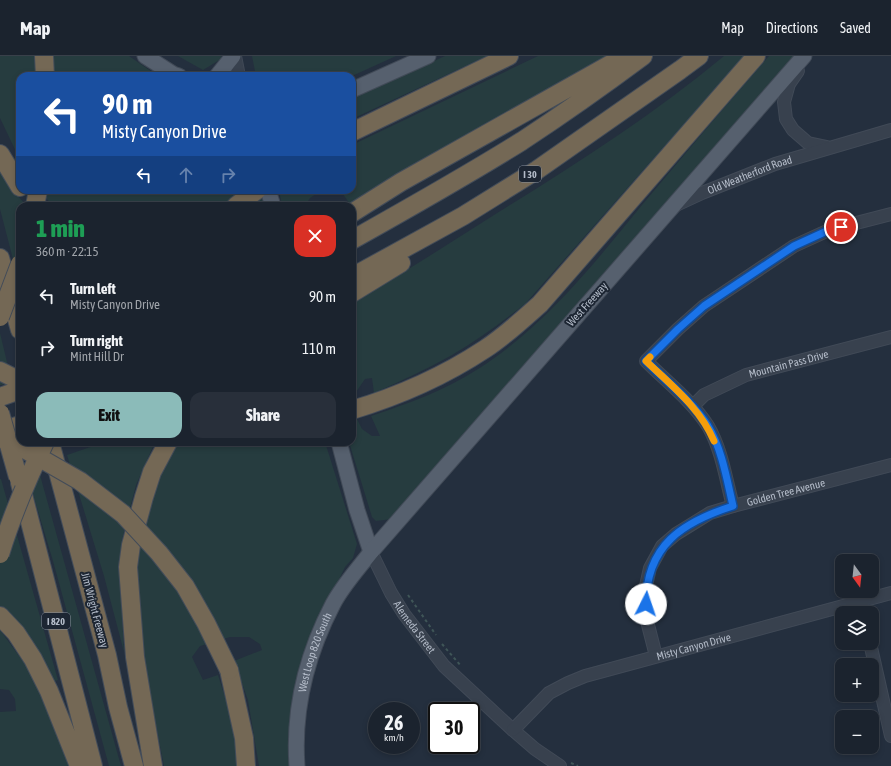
<!DOCTYPE html>
<html lang="en">
<head>
<meta charset="utf-8">
<style>
	body { margin:0; font-family:"Asap Condensed",sans-serif; background:#282f3a; color:#f1f3f6; height:100vh; display:flex; flex-direction:column; font-size:15px; white-space:nowrap }
	* { box-sizing:border-box; margin:0 }
	p { font-size:13px; color:#a0a4aa }
	.icon { flex:none; width:22px; height:22px; fill:none; stroke:currentColor; stroke-width:2; stroke-linecap:round; stroke-linejoin:round }
	.map { position:relative; flex:1; overflow:hidden }
	.panel { position:absolute; left:16px; top:146px; width:340px; height:244px; display:flex; flex-direction:column; background:#1b232e; border-radius:12px; box-shadow:0 2px 6px #0003,0 0 0 1px #39404a }
	.panel>* { flex:none }
	.banner { position:absolute; left:16px; top:16px; width:340px; height:122px; border-radius:12px; box-shadow:0 2px 6px #0003,0 0 0 1px #39404a; background:#1a4fa0; color:#fff; overflow:hidden }
	.needle { width:26px; rotate:165deg }
	.buttons { position:absolute; left:835px; top:498px; display:grid; gap:8px }
	.buttons a { display:grid; place-items:center; width:44px; height:44px; border-radius:8px; background:#1b232e; box-shadow:0 2px 6px #0003,0 0 0 1px #39404a; font-size:20px }
	.speed { position:absolute; left:368px; top:646px; display:flex; gap:8px; font-size:20px; font-weight:700; text-align:center }
	.speed>* { display:grid; place-content:center; width:52px; height:52px; border-radius:50%; background:#1b232e; box-shadow:0 2px 6px #0003,0 0 0 1px #39404a; line-height:1 }
	.speed small { font-size:10px; font-weight:400 }
	.speed .limit { border:2px solid #111; border-radius:6px; background:#fff; color:#111 }
	.pin { position:absolute; display:grid; place-items:center; width:34px; height:34px; color:#fff; margin:-17px; border:2px solid #fff; border-radius:50%; box-shadow:0 1px 4px #0007 }
	.me { position:absolute; width:44px; margin:-22px; rotate:4deg; stroke-linejoin:round; filter:drop-shadow(0 0 3px #0008) }
	.turn { display:flex; align-items:center; gap:14px; height:84px; padding:0 20px; font-size:18px }
	.turn .icon { width:52px; height:52px; stroke-width:2.5 }
	.turn b { display:block; font-size:28px; line-height:34px }
	.lanes { display:flex; align-items:center; height:38px; padding:0 20px; background:#0003; justify-content:center; gap:20px; direction:ltr }
	.lanes .off { opacity:.35 }
	.round { display:grid; place-items:center; flex:none; width:42px; height:42px; border-radius:12px; background:#282f3a }
	.head { display:flex; align-items:center; justify-content:space-between; height:68px; padding:0 20px }
	h1 { font-size:24px; font-weight:800; line-height:30px; color:#1e9e55 }
	.action { display:flex; gap:8px; margin-top:auto; padding:8px 20px }
	.action a { flex:1; height:46px; border-radius:12px; background:#8bbbb9; color:#111; font-size:16px; font-weight:800; line-height:46px; text-align:center }
	.action a+a { background:#282f3a; color:#f1f3f6 }
	ul { padding:0; list-style:none }
	li { display:flex; align-items:center; gap:12px; height:52px; padding:0 20px }
	li div { flex:1 }
	li b { display:block; font-size:15px }
	li em { font-style:normal }
	header { display:flex; align-items:center; gap:24px; box-sizing:border-box; height:56px; padding:0 20px; background:#1b232e; border-bottom:1px solid #39404a }
	header strong { font-size:19px }
	nav { display:flex; gap:22px; margin-inline-start:auto; font-size:14px }
	.map>svg:first-child { display:block }
	.grass { fill:#263c3f }
	.lines { fill:none; stroke-linecap:round; stroke-linejoin:round }
	.minor-casing { stroke:#414a57; stroke-width:14 }
	.major-casing { stroke:#414a57; stroke-width:17 }
	.highway-casing { stroke:#434c59; stroke-width:20 }
	.path { stroke:#3f5557; stroke-width:2; stroke-dasharray:3 3; stroke-linecap:butt }
	.minor { stroke:#38414e; stroke-width:12 }
	.major { stroke:#56606e; stroke-width:15 }
	.highway { stroke:#746855; stroke-width:18 }
	.highway-bridge-casing { stroke:#434c59; stroke-width:20; stroke-linecap:butt }
	.highway-bridge { stroke:#746855; stroke-width:18 }
	.route-casing { stroke:#114b97; stroke-width:10 }
	.route { stroke:#1a73e8; stroke-width:7 }
	.slow { stroke:#f59e0b; stroke-width:7 }
	.labels { text-anchor:middle; stroke-width:4; stroke-linejoin:round; paint-order:stroke }
	.shield { fill:#1d2633; stroke:#878f9c; stroke-width:1 }
	.shield-label { font-size:10px; font-weight:bold; fill:#b4bcc9 }
	.street-label { font-size:11px; fill:#b4bcc9; stroke:#1d2633 }
</style>
</head>
<body>
<header>
<strong>Map</strong>
<nav><a>Map</a><a>Directions</a><a>Saved</a></nav>
</header>
<div class="map">
<svg width="891" height="710" viewBox="0 0 891 710">
	<rect width="100%" height="100%" fill="#242f3e"/>
	<path class="grass" d="M0,0h129l29,20h-138v84l-20,-42z
		M178,0h43v3l-18,11z
		M252,0h144l-44,20h-96z
		M445,0h42l-135,63v-21z
		M538,0h68l-42,27 -214,121 -10,-14h12v-45z
		M724,0h20l-219,248c-23,18 -47,36 -73,51 -25,14 -51,26 -78,38l-2,-15 -7,1 -11,16 3,24 5,10 10,7h8l-9,-20c36,-12 75,-26 107,-47 66,-42 115,-104 164,-164 42,-50 84,-100 127,-149h26l-403,463 -16,2 -4,-4 -23,-75h3v-139c48,-28 95,-58 142,-88 79,-49 158,-99 230,-159z
		M0,112l16,26 11,12h-7v80l-20,-77z
		M39,134h222l4,16h-212z
		M279,134h43l-12,8 -5,8h-23z
		M0,277l12,50 -12,2z
		M105,386h50l-19,43 -14,55 -2,37 4,75 -20,-76 -37,-121z
		M178,386h147l32,102 -4,14 -8,9 -39,82 -12,44 -4,55 1,18h-32l-11,-66 -14,-39 28,-11 -2,-6 -11,-7h-19l-30,9 -8,11 11,23 15,-5c9,29 21,61 20,91h-74l-13,-66 -11,-68 -2,-56v-24l19,-71z
		M40,419l81,291h-12l-56,-205 -21,-70z
		M0,423h1l57,201 -3,1 -16,-27 -17,-26 -22,-22z
		M0,574l25,34 18,30 26,72h-69v-54l16,-1 -1,-12 -6,-9 -9,-1z"/>
	<g class="lines">
		<defs>
			<g id="minor">
				<path d="M235,0l4,20"/>
				<path d="M798,15l-9,13 -5,18 2,17 7,11 15,13 19,4"/>
				<path id="s1" d="M674,150l28,-13 73,-29 116,-34"/>
				<path id="s2" d="M693,350l11,-11 42,-20 145,-38"/>
				<path d="M733,450c-7,-26 -11,-56 -25,-80 -16,-25 -41,-44 -62,-65l32,-32 26,-23 90,-60 35,-16 62,-16"/>
				<path id="s3" d="M371,496l20,41 13,21 40,52 69,64 22,19 25,17"/>
				<path d="M861,545l2,12"/>
				<path d="M870,587l21,93"/>
				<path id="s4" d="M656,600l-10,-39 -1,-27 5,-22 12,-22 14,-12 34,-21 23,-7 158,-41"/>
				<path id="s5" d="M513,674l36,-37 19,-10 17,-7 306,-83"/>
			</g>
			<g id="major">
				<path d="M145,0l28,18 6,2"/>
				<path d="M217,20l16,-20"/>
				<path d="M352,34l76,-34"/>
				<path d="M268,134l5,16"/>
				<path d="M339,386l18,68 14,42"/>
				<path id="s6" d="M297,710c-4,-56 10,-112 36,-162 10,-19 25,-35 38,-52l433,-496"/>
			</g>
			<path id="highway" d="M44,0l1,20
				M352,76l157,-76
				M0,98l20,33
				M236,150l21,-16
				M352,157l49,-31 224,-126
				M352,184c57,-32 114,-64 170,-99 41,-27 82,-56 121,-85
				M0,202l20,72
				M352,221l111,-61 74,-46 143,-100 19,-14
				M352,237l49,-30
				M0,315l20,10
				M0,341l20,-7
				M352,354c47,-14 92,-34 133,-61 20,-13 37,-29 55,-45l216,-248
				M0,375l20,-6
				M50,386l57,213 11,52 16,59
				M20,427l73,283
				M0,560l16,17 17,26 16,32 30,75
				M229,614l15,68 2,28
				M153,710l-18,-109 -7,-90 3,-22 13,-48 8,-25 16,-30"/>
		</defs>
		<use href="#minor" class="minor-casing"/>
		<use href="#major" class="major-casing"/>
		<use href="#highway" class="highway-casing"/>
		<path class="path" d="M408,539l28,40
			M442,588l19,22
			M571,707l7,3"/>
		<use href="#minor" class="minor"/>
		<use href="#major" class="major"/>
		<use href="#highway" class="highway"/>
		<defs>
			<path id="highway-bridge" d="M35,150l3,-16
				M0,261l20,-53
				M0,357l18,64
				M0,382l19,8 61,35 43,33 36,39 26,33 21,37 23,47
				M0,498c12,-39 28,-76 45,-112"/>
		</defs>
		<use href="#highway-bridge" class="highway-bridge-casing"/>
		<use href="#highway-bridge" class="highway-bridge"/>
	</g>
	<g class="lines">
		<defs>
			<path id="route" d="M646,548c0,-59 37,-82 87,-98 -6,-26 -11,-57 -25,-80 -16,-25 -41,-44 -62,-65l32,-32 26,-23 90,-60 35,-16 12,-3"/>
		</defs>
		<use href="#route" class="route-casing"/>
		<use href="#route" class="route"/>
		<path class="slow" d="M650,301l-4,4c26,25 54,47 68,80"/>
	</g>
	<g class="labels">
		<g class="shield">
			<rect x="519" y="110" width="22" height="16" rx="3"/>
			<rect x="42" y="557" width="28" height="16" rx="3"/>
		</g>
		<g class="shield-label">
			<text x="530" y="122">I 30</text>
			<text x="56" y="569">I 820</text>
		</g>
		<g class="street-label">
			<text dy="4" stroke="none"><textPath href="#s1" startOffset="82">Old Weatherford Road</textPath></text>
			<text transform="translate(587 248) rotate(-48)" y="4">West Freeway</text>
			<text dy="4" stroke="none"><textPath href="#s2" startOffset="106">Mountain Pass Drive</textPath></text>
			<text dy="4" stroke="none"><textPath href="#s4" startOffset="252">Golden Tree Avenue</textPath></text>
			<text transform="translate(95 554) rotate(75)" y="4">Jim Wright Freeway</text>
			<text dy="4" stroke="none"><textPath href="#s3" startOffset="87">Alemeda Street</textPath></text>
			<text dy="4" stroke="none"><textPath href="#s5" startOffset="204">Misty Canyon Drive</textPath></text>
			<text dy="4" stroke="none"><textPath href="#s6" startOffset="116">West Loop 820 South</textPath></text>
		</g>
	</g>
</svg>
<div class="buttons">
<a><svg class="needle" viewBox="-14 -14 28 28"><path d="M0-13l5 13h-10z" fill="#e53935"/><path d="M0 13l5-13h-10z" fill="#a0a4aa"/></svg></a>
<a><svg class="icon" aria-label="layers" viewBox="0 0 24 24"><path d="M12 4l9 5-9 5-9-5zM3 14l9 5 9-5"/></svg></a>
<a>+</a>
<a>−</a>
</div>
<div class="speed"><div>26<small>km/h</small></div><div class="limit">30</div></div>
<div class="pin" style="left:841px;top:171px;background:#d93025"><svg class="icon" aria-label="arrive" viewBox="0 0 24 24"><path d="M6 21V4h12l-3 4 3 4H6"/></svg></div>
<svg class="me" style="left:646px;top:548px" viewBox="-20 -20 40 40"><circle r="19" fill="#fff"/><path d="M0-13L10 11 0 6-10 11z" fill="#1a73e8"/></svg>
<div class="banner">
<div class="turn"><svg class="icon" aria-label="left" viewBox="0 0 24 24"><path d="M17 20v-9H6M10 6l-5 5 5 5"/></svg><div><b>90 m</b>Misty Canyon Drive</div></div>
<div class="lanes"><svg class="icon" aria-label="left" viewBox="0 0 24 24"><path d="M17 20v-9H6M10 6l-5 5 5 5"/></svg><svg class="icon off" aria-label="ahead" viewBox="0 0 24 24"><path d="M12 20V5M6 11l6-6 6 6"/></svg><svg class="icon off" aria-label="right" viewBox="0 0 24 24"><path d="M7 20v-9h11M14 6l5 5-5 5"/></svg></div>
</div>
<section class="panel">
<div class="head"><div><h1>1 min</h1><p>360 m · 22:15</p></div><a class="round" style="background:#d93025;color:#fff"><svg class="icon" aria-label="close" viewBox="0 0 24 24"><path d="M6 6l12 12M18 6L6 18"/></svg></a></div>
<ul>
<li><svg class="icon" aria-label="left" viewBox="0 0 24 24"><path d="M17 20v-9H6M10 6l-5 5 5 5"/></svg><div><b>Turn left</b><p>Misty Canyon Drive</p></div><em>90 m</em></li>
<li><svg class="icon" aria-label="right" viewBox="0 0 24 24"><path d="M7 20v-9h11M14 6l5 5-5 5"/></svg><div><b>Turn right</b><p>Mint Hill Dr</p></div><em>110 m</em></li>
</ul>
<div class="action"><a>Exit</a><a>Share</a></div>
</section>
</div>
</body>
</html>
